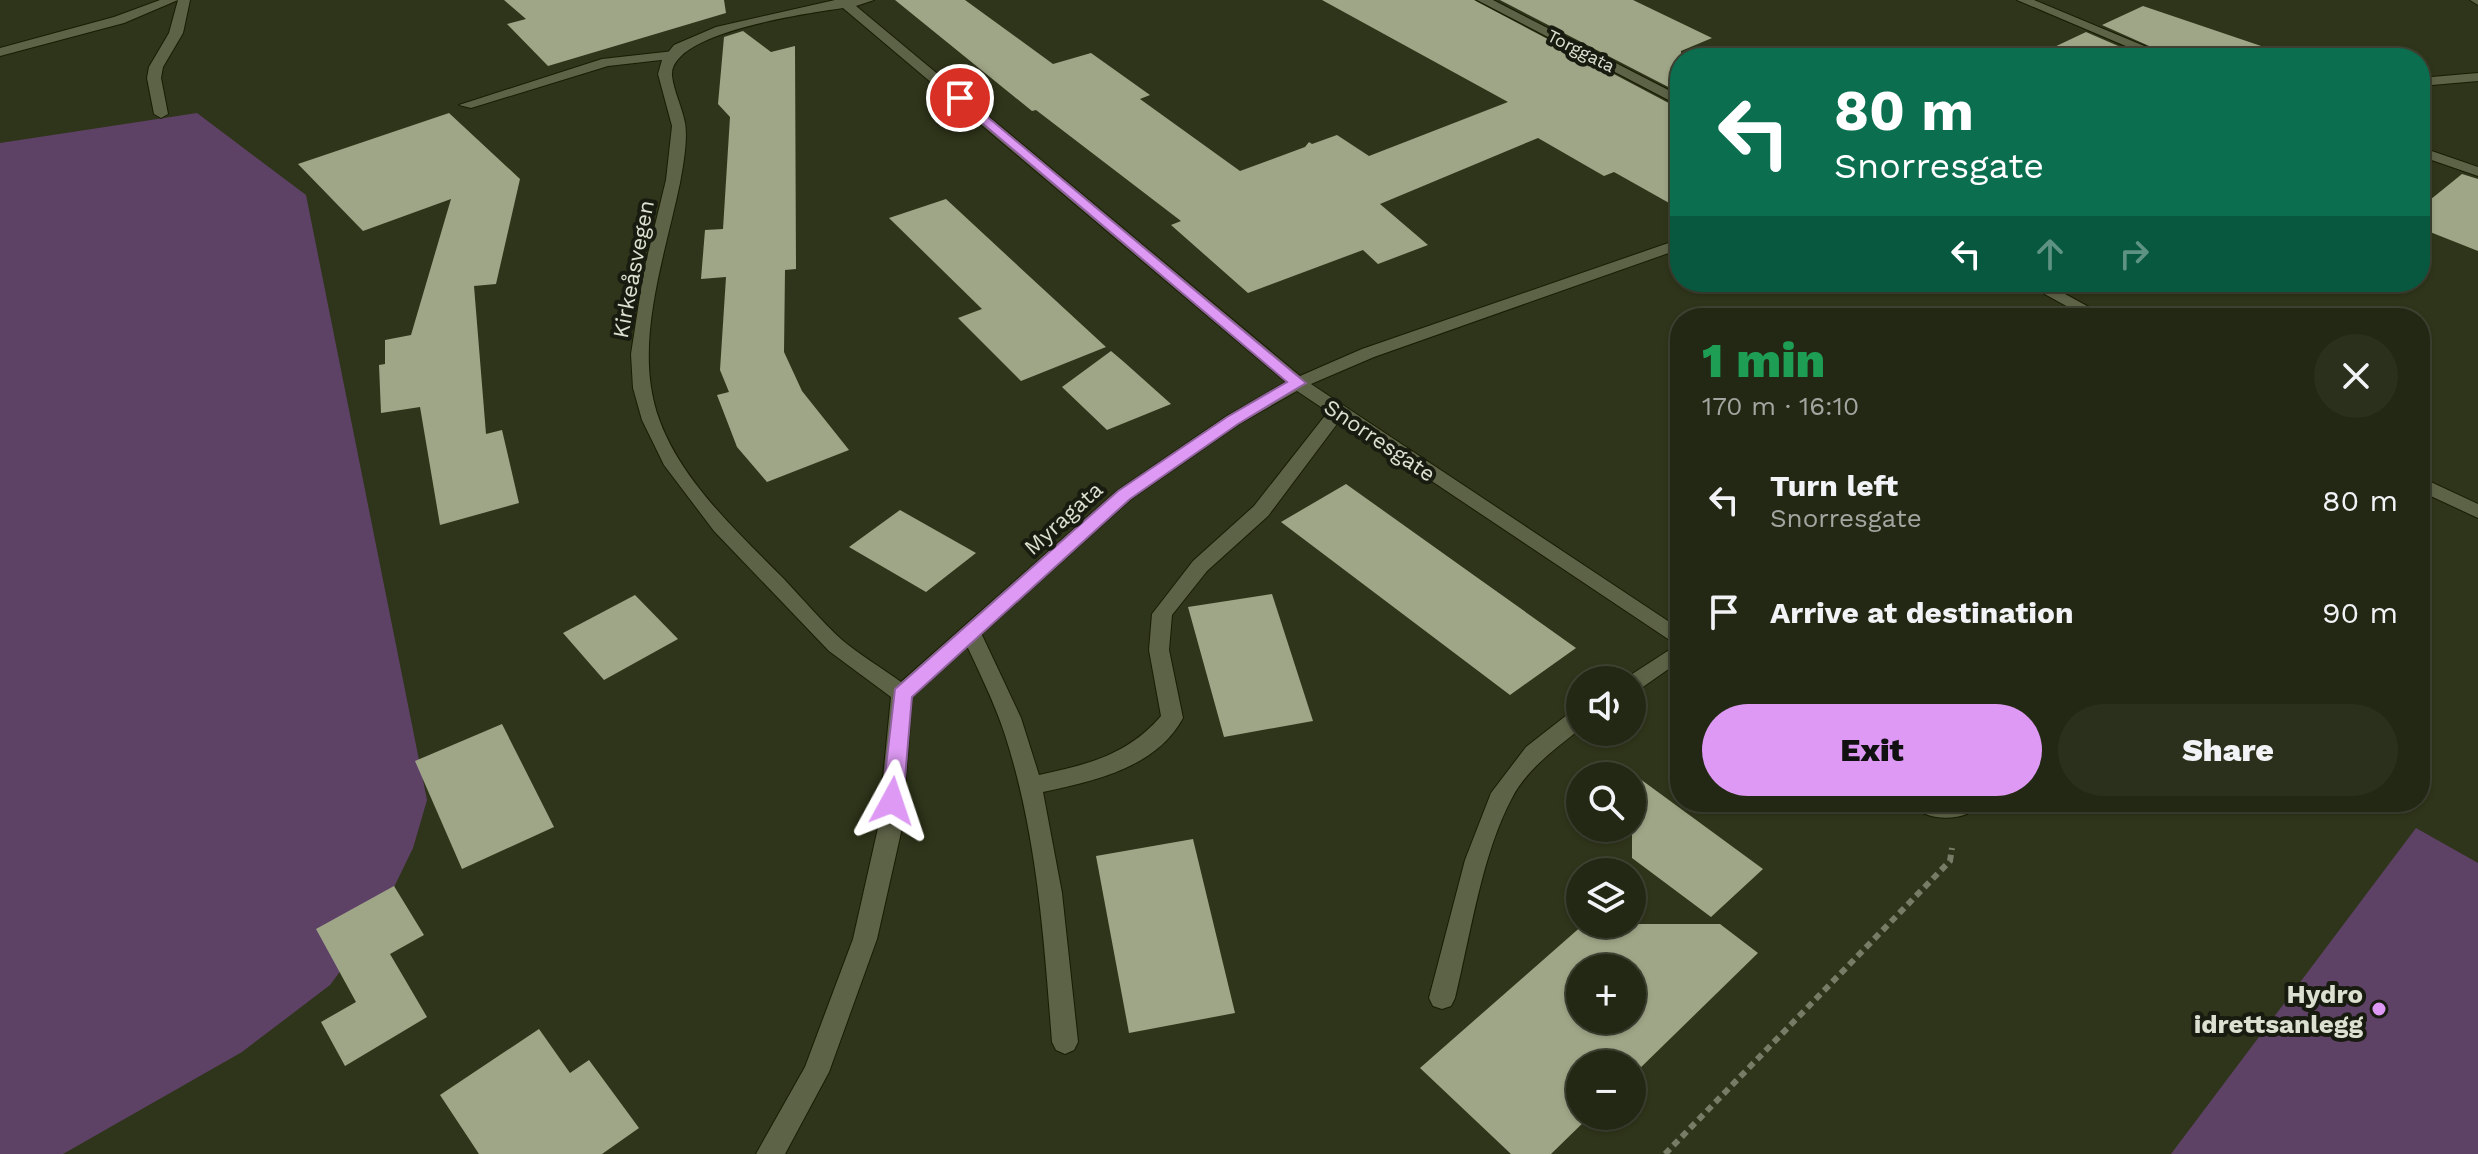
<!DOCTYPE html>
<html lang="en">
<head>
<meta charset="utf-8">
<style>
	body { margin:0; font-family:"Work Sans",sans-serif; background:#2b301d; color:#f1f3f6; height:100vh; display:flex; flex-direction:column; font-size:30px; white-space:nowrap }
	* { box-sizing:border-box; margin:0 }
	p { font-size:26px; color:#a3a6a0 }
	.icon { flex:none; width:44px; height:44px; fill:none; stroke:currentColor; stroke-width:2; stroke-linecap:round; stroke-linejoin:round }
	.map { position:relative; flex:1; overflow:hidden }
	.drawer { position:absolute; left:1670px; top:308px; width:760px; height:504px; display:flex; flex-direction:column; background:#232814; border-radius:32px; box-shadow:0 2px 6px #0004,0 0 0 2px #404434 }
	.drawer>* { flex:none }
	.guide { position:absolute; left:1670px; top:48px; width:760px; height:244px; border-radius:32px; box-shadow:0 2px 6px #0004,0 0 0 2px #404434; background:#0b6e4f; color:#fff; overflow:hidden }
	.tools { position:absolute; left:1566px; top:666px; display:grid; gap:16px }
	.tools a { display:grid; place-items:center; width:80px; height:80px; border-radius:50%; background:#232814; box-shadow:0 2px 6px #0004,0 0 0 2px #404434; font-size:40px }
	.pin { position:absolute; display:grid; place-items:center; width:68px; height:68px; color:#fff; margin:-34px; border:4px solid #fff; border-radius:50%; box-shadow:0 2px 8px #0007 }
	.me { position:absolute; width:88px; margin:-44px; rotate:5deg; stroke-linejoin:round; filter:drop-shadow(0 0 6px #0008) }
	.turn { display:flex; align-items:center; gap:28px; height:168px; padding:0 32px; font-size:36px }
	.turn .icon { width:104px; height:104px; stroke-width:2.5 }
	.turn b { display:block; font-size:56px; line-height:68px }
	.lanes { display:flex; align-items:center; height:76px; padding:0 32px; background:#0003; justify-content:center; gap:40px; direction:ltr }
	.lanes .off { opacity:.35 }
	.round { display:grid; place-items:center; flex:none; width:84px; height:84px; border-radius:42px; background:#2b301d }
	.summary { display:flex; align-items:center; justify-content:space-between; height:136px; padding:0 32px }
	h1 { font-size:48px; font-weight:800; line-height:60px; color:#1e9e55 }
	.cta { display:flex; gap:16px; margin-top:auto; padding:16px 32px }
	.cta a { flex:1; height:92px; border-radius:48px; background:#dd99f3; color:#111; font-size:32px; font-weight:800; line-height:92px; text-align:center }
	.cta a+a { background:#2b301d; color:#f1f3f6 }
	ul { padding:0; list-style:none }
	li { display:flex; align-items:center; gap:24px; height:112px; padding:0 32px }
	li div { flex:1 }
	li b { display:block; font-size:30px }
	li em { font-style:normal }
	.map>svg:first-child { display:block }
	.green { fill:#5e4266 }
	.building { fill:#9fa687; fill-rule:evenodd }
	.lines { fill:none; stroke-linecap:round; stroke-linejoin:round }
	.lane-casing { stroke:#181c03; stroke-width:2 }
	.street-casing { stroke:#181c03; stroke-width:2 }
	.path-far1 { stroke:#777c66; stroke-width:4; stroke-dasharray:4 3; stroke-linecap:butt }
	.path { stroke:#777c66; stroke-width:6; stroke-dasharray:7 5; stroke-linecap:butt }
	.lane { fill:#5d6347; fill-rule:evenodd }
	.street { fill:#5d6347; fill-rule:evenodd }
	.route { fill:#dd99f3; stroke:#90639e; stroke-width:2 }
	.poi-dot { fill:#dd99f3; stroke:#181b0f; stroke-width:3 }
	.labels { text-anchor:middle; stroke-width:8; stroke-linejoin:round; paint-order:stroke }
	.far-street-label { font-size:18px; fill:#dce0d0; stroke:#181b0f }
	.street-label { font-size:22px; fill:#dce0d0; stroke:#181b0f }
	.near-poi-label { font-size:26px; font-weight:bold; fill:#dce0d0; stroke:#181b0f; text-anchor:end }
</style>
</head>
<body>
<div class="map">
<svg width="2478" height="1154" viewBox="0 0 2478 1154">
	<rect width="100%" height="100%" fill="#2f351a"/>
	<path class="green" d="M197,113l109,82 121,605 -14,48 -36,74 -47,63 -88,67 -179,102h-63v-1011z
		M2416,828l62,35v291h-307z"/>
	<path class="building" d="M504,0h220l2,13 -178,53 -41,-42 19,-5z
		M895,0h70l88,64 38,-11 59,42 -10,4 100,72 65,-24 4,-5 3,2 25,-9 32,21 139,-54 -186,-102h152l206,109 -2,99 -64,-36 -10,4 -66,-38 -158,66 48,41 -50,19 -15,-14 -115,43 -77,-68 10,-4 -145,-111 -4,1z
		M1500,0h133l79,38 -31,13 -1,42z
		M2143,6l127,43 -1,9h-93l-74,-33z
		M743,31l28,21 24,-6 1,223 -11,1 -1,82 18,39 47,59 -82,32 -30,-35 -20,-52 12,-3 -9,-22 6,-93 -25,2 4,-49 18,-1 7,-112 -12,-13 6,-67z
		M2086,32l60,26h-115z
		M449,113l71,66 -24,105 -22,2 12,148 16,-4 17,73 -79,22 -20,-118 -39,6 -2,-48 6,-1v-24l26,-5 40,-136 -88,32 -65,-67z
		M2462,174l16,5v72l-58,-23v-20z
		M946,199l83,77 77,71 -85,34 -63,-63 24,-9 -93,-91z
		M1111,351l13,11 47,42 -64,26 -45,-43z
		M1346,484l136,97 94,67 -66,47 -229,-173z
		M900,510l76,43 -50,39 -77,-45z
		M1272,594l41,127 -89,16 -36,-130z
		M635,595l43,44 -74,41 -41,-47z
		M502,724l52,103 -92,42 -47,-108z
		M1632,773l131,96 -52,48 -79,-59z
		M1193,839l42,174 -106,20 -33,-177z
		M394,886l30,49 -34,19 37,63 -82,49 -24,-44 35,-20 -40,-73z
		M1584,924h136l38,29 -126,123v-12h-52v52h10l-39,38h-40l-91,-86zM1580,968h52v52h-52z
		M539,1029l31,44 19,-13 50,68 -37,26h-123l-39,-59z"/>
	<g class="lines">
		<defs>
			<path id="lane" d="M178,0h12l-7,33 -20,34 -2,11 7,36 -7,4 -7,-4 -7,-36 2,-11 20,-34z
				M674,51l7,4 -2,3 -71,8 -137,42 -12,-3 143,-46z
				M1337,406l9,6 -78,104 -61,55 -35,44 -3,35 14,68c-27,50 -89,63 -140,74l19,101 16,149 -4,8 -9,4 -9,-4 -4,-8c-8,-103 -15,-208 -47,-307 -11,-34 -28,-67 -43,-100l3,-5h14l3,5 39,83 18,57c47,-10 89,-20 122,-59l-12,-66 3,-36 41,-53 61,-55 77,-98z
				M1680,643v18l-40,28 -8,2v-11h-9z
				M1580,709v20c-25,20 -53,40 -68,69 -30,55 -42,139 -57,200l-4,8 -9,3 -9,-3 -4,-8 36,-138 26,-67 35,-46 46,-36z"/>
			<path id="street" d="M160,0h18l-54,23 -124,33v-8l114,-31z
				M835,0h39l-18,6 444,370 62,-27 318,-110v10l-306,108 -63,27 369,245v18l-383,-256 -58,33 -108,75 -219,198 -10,131 -25,111 -48,133 -44,82h-29l49,-87 48,-128 25,-111 13,-131 -62,-46 -115,-120 -50,-66 -22,-45 -9,-32 -2,-34 13,-84 22,-90 6,-54 -14,-52 4,-14 12,-15 42,-18zM843,8l443,374 -59,34 -110,75 -216,191c-19,-14 -41,-27 -59,-42 -21,-19 -39,-41 -59,-62 -52,-53 -121,-114 -132,-191 -10,-65 16,-141 29,-204 3,-17 8,-43 5,-60 -3,-16 -11,-31 -13,-47 -4,-44 138,-63 171,-68z
				M1477,0h16l187,96v10z
				M2017,0h17l139,58h-19z
				M2470,0h8v5z
				M2478,73v8l-58,5v-8z
				M2420,147l58,20v9l-58,-20z
				M2023,282h20l66,36h-21z
				M2420,477l58,27v14l-58,-27z
				M1911,802h70c-10,21 -60,21 -70,0z"/>
		</defs>
		<use href="#lane" class="lane-casing"/>
		<use href="#street" class="street-casing"/>
		<path class="path-far1" d="M1976,282l16,9"/>
		<path class="path" d="M1665,1154l285,-293 2,-13"/>
		<use href="#lane" class="lane"/>
		<use href="#street" class="street"/>
	</g>
	<path class="route" d="M960,94l346,289 -68,41 -108,75 -218,198 -9,104 -3,6 -8,2 -7,-2 -3,-6 13,-112 223,-198 109,-74 60,-35 -332,-282v-5z"/>
	<circle class="poi-dot" cx="2379" cy="1009" r="8"/>
	<g class="labels">
		<g class="far-street-label">
			<text transform="translate(1581 51) rotate(27)" y="6">Torggata</text>
		</g>
		<g class="street-label">
			<text transform="translate(633 269) rotate(-79)" y="8">Kirkeåsvegen</text>
			<text transform="translate(1380 440) rotate(34)" y="8">Snorresgate</text>
			<text transform="translate(1063 518) rotate(-42)" y="8">Myragata</text>
		</g>
		<g class="near-poi-label">
			<text x="2363" y="1003">Hydro<tspan x="2363" dy="30">idrettsanlegg</tspan></text>
		</g>
	</g>
</svg>
<div class="tools">
<a><svg class="icon" aria-label="sound" viewBox="0 0 24 24"><path d="M4 9h4l5-4v14l-5-4H4zM17 9q2 3 0 6"/></svg></a>
<a><svg class="icon" aria-label="search" viewBox="0 0 24 24"><circle cx="10" cy="10" r="6"/><path d="M15 15l6 6"/></svg></a>
<a><svg class="icon" aria-label="layers" viewBox="0 0 24 24"><path d="M12 4l9 5-9 5-9-5zM3 14l9 5 9-5"/></svg></a>
<a>+</a>
<a>−</a>
</div>
<div class="pin" style="left:960px;top:98px;background:#d93025"><svg class="icon" aria-label="arrive" viewBox="0 0 24 24"><path d="M6 21V4h12l-3 4 3 4H6"/></svg></div>
<svg class="me" style="left:892px;top:801px" viewBox="-20 -20 40 40"><path d="M0-17L14 15 0 8-14 15z" fill="#dd99f3" stroke="#fff" stroke-width="4"/></svg>
<div class="guide">
<div class="turn"><svg class="icon" aria-label="left" viewBox="0 0 24 24"><path d="M17 20v-9H6M10 6l-5 5 5 5"/></svg><div><b>80 m</b>Snorresgate</div></div>
<div class="lanes"><svg class="icon" aria-label="left" viewBox="0 0 24 24"><path d="M17 20v-9H6M10 6l-5 5 5 5"/></svg><svg class="icon off" aria-label="ahead" viewBox="0 0 24 24"><path d="M12 20V5M6 11l6-6 6 6"/></svg><svg class="icon off" aria-label="right" viewBox="0 0 24 24"><path d="M7 20v-9h11M14 6l5 5-5 5"/></svg></div>
</div>
<section class="drawer">
<div class="summary"><div><h1>1 min</h1><p>170 m · 16:10</p></div><a class="round"><svg class="icon" aria-label="close" viewBox="0 0 24 24"><path d="M6 6l12 12M18 6L6 18"/></svg></a></div>
<ul>
<li><svg class="icon" aria-label="left" viewBox="0 0 24 24"><path d="M17 20v-9H6M10 6l-5 5 5 5"/></svg><div><b>Turn left</b><p>Snorresgate</p></div><em>80 m</em></li>
<li><svg class="icon" aria-label="arrive" viewBox="0 0 24 24"><path d="M6 21V4h12l-3 4 3 4H6"/></svg><div><b>Arrive at destination</b></div><em>90 m</em></li>
</ul>
<div class="cta"><a>Exit</a><a>Share</a></div>
</section>
</div>
</body>
</html>
